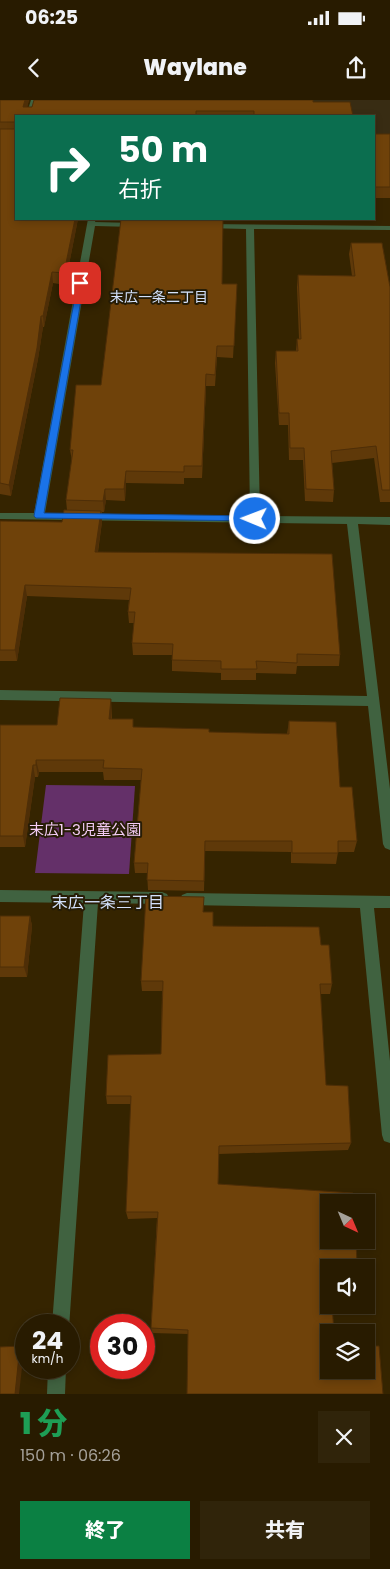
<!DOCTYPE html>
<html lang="ja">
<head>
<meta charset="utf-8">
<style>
	body { margin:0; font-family:Poppins,"Noto Sans JP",sans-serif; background:#30240a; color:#f1f3f6; height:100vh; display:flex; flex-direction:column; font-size:19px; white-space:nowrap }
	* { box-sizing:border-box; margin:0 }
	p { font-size:16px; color:#a5a199 }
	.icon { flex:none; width:28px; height:28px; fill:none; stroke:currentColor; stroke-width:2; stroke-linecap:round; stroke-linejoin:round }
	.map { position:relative; height:1294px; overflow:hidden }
	.details { display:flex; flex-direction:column; background:#281b00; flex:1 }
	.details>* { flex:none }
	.hud { position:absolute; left:15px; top:15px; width:360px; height:105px; border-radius:0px; box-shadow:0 2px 8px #0003,0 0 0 1px #443922; background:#0b6e4f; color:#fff; overflow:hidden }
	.needle { width:32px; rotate:136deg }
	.fabs { position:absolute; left:320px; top:1094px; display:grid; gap:10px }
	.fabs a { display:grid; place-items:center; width:55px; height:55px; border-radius:0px; background:#281b00; box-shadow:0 2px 8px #0003,0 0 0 1px #443922; font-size:25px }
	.speed { position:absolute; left:15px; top:1214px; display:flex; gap:10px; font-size:25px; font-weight:700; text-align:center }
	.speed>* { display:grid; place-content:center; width:65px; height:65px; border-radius:50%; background:#281b00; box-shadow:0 2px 8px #0003,0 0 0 1px #443922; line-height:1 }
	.speed small { font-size:12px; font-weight:400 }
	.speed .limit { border:8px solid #d22; background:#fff; color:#111 }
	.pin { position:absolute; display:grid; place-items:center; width:42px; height:42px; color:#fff; margin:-21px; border-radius:10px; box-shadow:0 2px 8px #0006 }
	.me { position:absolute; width:55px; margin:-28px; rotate:271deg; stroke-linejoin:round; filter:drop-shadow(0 0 4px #0008) }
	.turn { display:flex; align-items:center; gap:18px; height:105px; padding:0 20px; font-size:22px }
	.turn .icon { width:65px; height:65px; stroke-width:2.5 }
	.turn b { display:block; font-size:35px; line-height:42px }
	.round { display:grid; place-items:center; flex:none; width:52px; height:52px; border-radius:0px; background:#30240a }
	.headline { display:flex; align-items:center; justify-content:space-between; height:85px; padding:0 20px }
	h1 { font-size:30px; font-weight:800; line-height:38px; color:#1e9e55 }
	.cta { display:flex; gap:10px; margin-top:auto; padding:10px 20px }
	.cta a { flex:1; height:58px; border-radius:0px; background:#0b8043; color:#fff; font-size:20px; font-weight:800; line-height:58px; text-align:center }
	.cta a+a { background:#30240a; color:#f1f3f6 }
	.status { display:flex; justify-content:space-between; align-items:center; height:35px; padding:0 25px; background:#281b00; direction:ltr }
	.status svg { height:14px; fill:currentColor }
	header { display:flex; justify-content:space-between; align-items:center; height:65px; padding:0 20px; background:#281b00; font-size:22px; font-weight:800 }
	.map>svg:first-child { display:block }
	.built { fill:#382c13 }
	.green { fill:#643069 }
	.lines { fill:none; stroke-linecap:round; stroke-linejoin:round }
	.minor { fill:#406240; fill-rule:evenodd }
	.wall { fill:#5f3909 }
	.shaded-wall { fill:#4e2e07 }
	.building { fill:#6f420a; stroke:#4e2e07 }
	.route { fill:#1a73e8; stroke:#114b97 }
	.labels { text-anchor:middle; stroke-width:4; stroke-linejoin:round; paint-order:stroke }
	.far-neighbourhood-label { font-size:14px; fill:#d3e1fc; stroke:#261c05 }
	.park-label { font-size:15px; fill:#f4ccf6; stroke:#261c05 }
	.neighbourhood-label { font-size:16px; fill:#d3e1fc; stroke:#261c05 }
</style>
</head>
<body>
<div class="status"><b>06:25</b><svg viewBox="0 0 49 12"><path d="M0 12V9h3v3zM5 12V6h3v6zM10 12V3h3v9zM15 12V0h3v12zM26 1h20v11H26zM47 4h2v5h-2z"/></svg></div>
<header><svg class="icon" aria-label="back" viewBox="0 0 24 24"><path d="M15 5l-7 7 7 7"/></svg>Waylane<svg class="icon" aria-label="share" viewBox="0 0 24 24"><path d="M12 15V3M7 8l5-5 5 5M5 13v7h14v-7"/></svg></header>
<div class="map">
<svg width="390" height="1294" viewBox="0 0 390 1294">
	<rect width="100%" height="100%" fill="#352400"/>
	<path class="built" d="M156,0h234v34h-16v-18h-219z"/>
	<path class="green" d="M46,685l89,1 -6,88 -94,-1z"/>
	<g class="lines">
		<path class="minor" d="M31,0h6l-5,16h-6z
			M88,119h8l-1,3 40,1 4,2 -4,2 -40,-1 -50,287 205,3 -4,-287 -41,-1 -4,-2 4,-2 185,2v4l-136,-1 6,287 130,1v8l-32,-1 32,265v61l-5,-2 -2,-4 -15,-138 -368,-6v-10l367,6 -20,-172 -347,-5v-6h34z
			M0,790l162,2 5,2 2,4 -2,4 -5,2 -64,-1 -29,425v-3h-17l32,-422 -84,-1z
			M187,793l203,3v12h-16l16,153v82l-6,-2 -2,-6 -22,-227 -173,-3 -5,-2 -2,-4 2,-4z
			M48,1268h18l-1,26h-18z"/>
	</g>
	<path class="wall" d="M0,0h29l-2,7 286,-5 40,14h-337l62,103 -13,66 -12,-2 -9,44h-1l-5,32 -27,137 -11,-2z
		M374,34h16v64h-16z
		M351,143l39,44v215h-10l-6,-44 -42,5 2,27 -1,12 -28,-1 -2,-41h-14l-1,-35h-9l-4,-62 1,-12h20l1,-12h2l-2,-52 1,-12 54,1 -3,-22z
		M222,184h15l-4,74 -16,-1 -2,29h-9l-4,92h-18v6l-58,-1 -1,18 -19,-1 -2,12h-2v10l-4,30 242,103 -1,11h-42l-1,8 -40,-1v7h-35v-7l-49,-2v-16h-39l-1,-12 2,-20h-5l-1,-11 1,-12 -102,-4 -10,65h-17v-140l62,1 5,-12 -1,-10 6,-39 -2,-11 31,-65z
		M112,611v8l22,8 75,5 78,2 2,-13 51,66 17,54 -3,11h-16l-2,12 -45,-1v-11l-86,-1 -1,40 -56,-1 -1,-17h-12l-1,-10 7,-83h-37l-1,-8h-64l-1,5h-3l-10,70h-25v-122h57z
		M203,812l10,14 108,19 11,39 -2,10h-10l6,91 25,58 -3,7 -129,4 -1,30 139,81 -1,3h-27v102l54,24 -195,-60 -36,-1 -1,-5 6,-110 -29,1 -2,-7 5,-108h-24l-1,-8 55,-42 1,-63h-20l-1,-10z
		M0,816h30l2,10 -5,51h-27z"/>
	<path class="shaded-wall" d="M25,0h4l-4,16 -2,-9z
		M75,119h3l-13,66 -1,-12z
		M52,172l1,11 -9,44 -1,-11z
		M41,216l2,11 -5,32 -27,137 -2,-11z
		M206,274v12l-4,92v-12z
		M126,371v12l-1,18 -1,-12z
		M105,389l1,11 -2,12 -1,-11z
		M101,411l1,11 -6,41 -1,-11z
		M25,485l2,11 -10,65 -2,-11z
		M111,599l1,12 -2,20 -1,-12z
		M36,660l3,12 -1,5 -2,-12z
		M33,665l2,12 -10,70 -2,-11z
		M30,816l2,10 -5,51 -3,-10z
		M20,1246l4,4 -5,44h-4z"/>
	<path class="building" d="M0,0h25l-2,7h9l2,-7h279v2h37l3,14h-99v-5h-58v5h-180v7l-1,-1h-15z
		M16,24v95h59l-11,54 -12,-1 -9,44h-2l-4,32 -28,137 -9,-2v-354h15z
		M374,34h16v53h-16z
		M121,119h102l-1,65h15l-3,62h-17l-2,29 -9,-1 -4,92h-18v6l-58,-1 -2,18h-19l-2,12 -37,-1 7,-50h-3l6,-65h25z
		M351,143h31l8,44v203h-8l-6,-44 -45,5 3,39 -28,-1 -2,-41h-14l-1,-35h-10l-3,-62h22l-1,-12h4l-3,-64 57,1z
		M64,410l37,1 -6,41 237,2 8,101 -43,-1v9l-41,-2 1,8h-36v-8l-49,-1 1,-16 -41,-1 3,-31h-7l3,-24 -106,-3 -10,65h-15v-129l62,1z
		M60,598l51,1 -2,20h24v8l76,2v3l80,2v-13l47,1 4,65h12l5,54h-19v12h-46v-12h-87l-1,40 -57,-1 1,-17h-14l8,-94 -39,-1 1,-8h-68v5h-3l-10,71h-23v-111h57z
		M146,796l58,1 -1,15h10v14l106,1 2,18h8l3,39h-12l6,101 22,1 3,57 -132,3 -1,38 135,9 1,9h-25v38h27l1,25h-26v3h-2v37h3l2,27h-5v38h37v-24h13l4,48h-196l1,-64 -37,-2 7,-116h-32l5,-116h-25l2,-41 53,-1 2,-73h-22z
		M0,816h30l-6,51h-24z
		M20,1246l-5,48h-15v-47z"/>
	<path class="route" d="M78,181l6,2 -40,230 211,3 3,1v4l-222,-3 -2,-2z"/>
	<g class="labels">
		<g class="far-neighbourhood-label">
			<text x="159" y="202">末広一条二丁目</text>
		</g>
		<g class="park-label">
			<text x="85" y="735">末広1-3児童公園</text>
		</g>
		<g class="neighbourhood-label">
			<text x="108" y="808">末広一条三丁目</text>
		</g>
	</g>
</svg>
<div class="fabs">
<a><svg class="needle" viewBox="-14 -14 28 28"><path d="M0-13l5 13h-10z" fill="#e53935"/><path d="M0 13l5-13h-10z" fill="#a5a199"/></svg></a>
<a><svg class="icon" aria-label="sound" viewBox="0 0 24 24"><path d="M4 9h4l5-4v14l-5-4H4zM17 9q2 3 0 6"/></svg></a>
<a><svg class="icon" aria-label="layers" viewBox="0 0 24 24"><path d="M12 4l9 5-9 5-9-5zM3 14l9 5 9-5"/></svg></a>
</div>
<div class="speed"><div>24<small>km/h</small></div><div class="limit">30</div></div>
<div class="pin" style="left:80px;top:183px;background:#d93025"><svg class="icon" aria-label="arrive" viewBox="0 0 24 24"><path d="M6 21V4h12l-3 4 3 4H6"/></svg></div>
<svg class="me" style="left:255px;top:419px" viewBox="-20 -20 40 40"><circle r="17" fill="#1a73e8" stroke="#fff" stroke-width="3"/><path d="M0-11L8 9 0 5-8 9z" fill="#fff"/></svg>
<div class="hud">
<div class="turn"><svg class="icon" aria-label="right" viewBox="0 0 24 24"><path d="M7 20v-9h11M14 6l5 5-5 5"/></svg><div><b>50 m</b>右折</div></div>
</div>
</div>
<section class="details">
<div class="headline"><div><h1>1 分</h1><p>150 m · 06:26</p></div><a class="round"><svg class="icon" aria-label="close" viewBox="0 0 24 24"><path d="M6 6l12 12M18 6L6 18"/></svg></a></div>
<div class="cta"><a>終了</a><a>共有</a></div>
</section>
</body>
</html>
